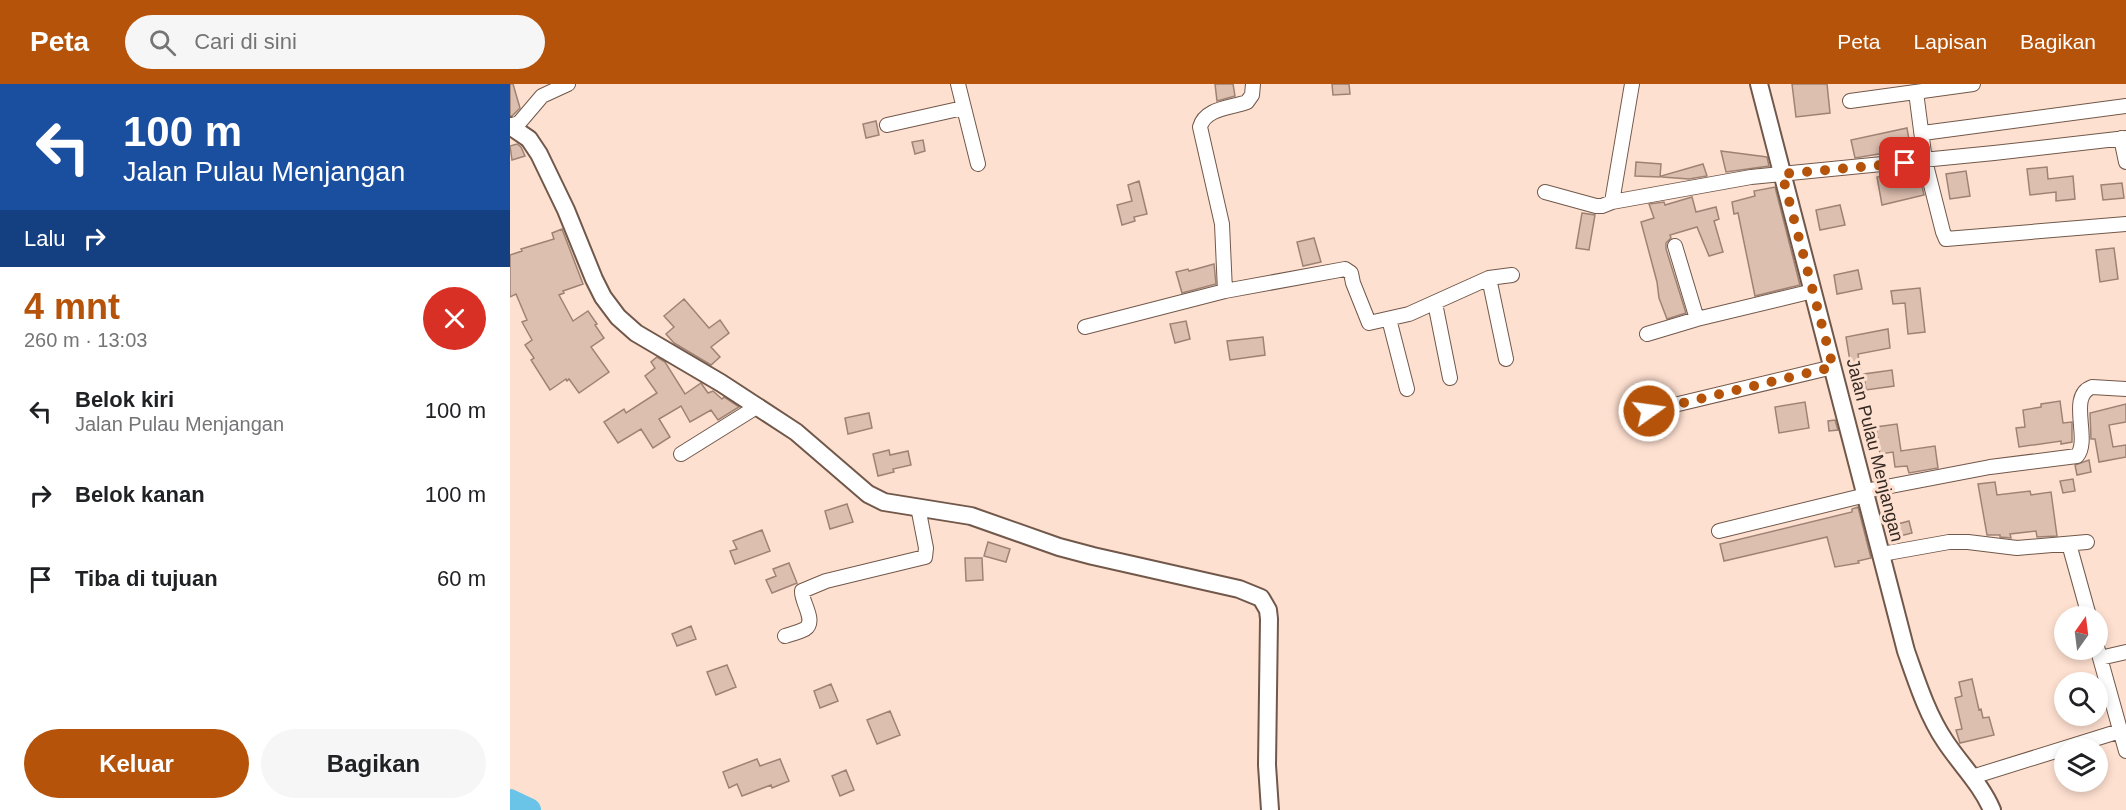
<!DOCTYPE html>
<html lang="id">
<head>
<meta charset="utf-8">
<style>
	body { margin:0; font-family:Arial,sans-serif; background:#f6f6f6; color:#202124; height:100vh; display:flex; flex-direction:column; font-size:22px; white-space:nowrap }
	* { box-sizing:border-box; margin:0 }
	p { font-size:20px; color:#757577 }
	.icon { flex:none; width:33px; height:33px; fill:none; stroke:currentColor; stroke-width:2; stroke-linecap:round; stroke-linejoin:round }
	.map { position:relative; flex:1; overflow:hidden }
	.drawer { display:flex; flex-direction:column; background:#fff; width:510px }
	.drawer>* { flex:none }
	.top-card { background:#1a4fa0; color:#fff; overflow:hidden }
	.needle { width:39px; rotate:14deg }
	.controls { position:absolute; left:1544px; top:522px; display:grid; gap:12px }
	.controls a { display:grid; place-items:center; width:54px; height:54px; border-radius:50%; background:#fff; box-shadow:0 3px 9px #0003; font-size:30px }
	.pin { position:absolute; display:grid; place-items:center; width:51px; height:51px; color:#fff; margin:-26px; border-radius:12px; box-shadow:0 3px 9px #0006 }
	.me { position:absolute; width:66px; margin:-33px; rotate:76deg; stroke-linejoin:round; filter:drop-shadow(0 0 4px #0008) }
	.turn { display:flex; align-items:center; gap:21px; height:126px; padding:0 24px; font-size:27px }
	.turn .icon { width:78px; height:78px; stroke-width:2.5 }
	.turn b { display:block; font-size:42px; line-height:51px }
	.then { display:flex; align-items:center; height:57px; padding:0 24px; background:#0003; gap:12px; font-size:22px }
	.round { display:grid; place-items:center; flex:none; width:63px; height:63px; border-radius:32px; background:#f6f6f6 }
	.head { display:flex; align-items:center; justify-content:space-between; height:102px; padding:0 24px }
	h1 { font-size:36px; font-weight:600; line-height:45px; color:#b45309 }
	.primary-button { display:flex; gap:12px; margin-top:auto; padding:12px 24px }
	.primary-button a { flex:1; height:69px; border-radius:36px; background:#b45309; color:#fff; font-size:24px; font-weight:600; line-height:69px; text-align:center }
	.primary-button a+a { background:#f6f6f6; color:#202124 }
	ul { padding:0; list-style:none }
	li { display:flex; align-items:center; gap:18px; height:84px; padding:0 24px }
	li div { flex:1 }
	li b { display:block; font-size:22px }
	li em { font-style:normal }
	header { display:flex; align-items:center; gap:36px; box-sizing:border-box; height:84px; padding:0 30px; background:#b45309; color:#fff }
	header strong { font-size:28px }
	nav { display:flex; gap:33px; margin-inline-start:auto; font-size:21px }
	.search { width:420px; height:54px; background:#f6f6f6; display:flex; align-items:center; gap:15px; box-sizing:border-box; padding:0 21px; border-radius:33px; color:#757577; font-size:22px }
	main { display:flex; flex:1; min-height:0 }
	.map>svg:first-child { display:block }
	.lines { fill:none; stroke-linecap:round; stroke-linejoin:round }
	.river { stroke:#69c4e7; stroke-width:24 }
	.building { fill:#ddbfaf; stroke:#9e8374; stroke-width:1.5 }
	.minor-casing { stroke:#71584a; stroke-width:16 }
	.tertiary-casing { stroke:#71584a; stroke-width:20 }
	.minor { stroke:#fff; stroke-width:14 }
	.tertiary { stroke:#fff; stroke-width:16 }
	.route { stroke:#b45309; stroke-width:10; stroke-dasharray:0 18 }
	.labels { text-anchor:middle; stroke-width:6; stroke-linejoin:round; paint-order:stroke }
	.street-label { font-size:18px; fill:#342923; stroke:#fee0d0 }
</style>
</head>
<body>
<header>
<strong>Peta</strong>
<div class="search"><svg class="icon" aria-label="search" viewBox="0 0 24 24"><circle cx="10" cy="10" r="6"/><path d="M15 15l6 6"/></svg>Cari di sini</div>
<nav><a>Peta</a><a>Lapisan</a><a>Bagikan</a></nav>
</header>
<main>
<section class="drawer">
<div class="top-card">
<div class="turn"><svg class="icon" aria-label="left" viewBox="0 0 24 24"><path d="M17 20v-9H6M10 6l-5 5 5 5"/></svg><div><b>100 m</b>Jalan Pulau Menjangan</div></div>
<div class="then">Lalu<svg class="icon" aria-label="right" viewBox="0 0 24 24"><path d="M7 20v-9h11M14 6l5 5-5 5"/></svg></div>
</div>
<div class="head"><div><h1>4 mnt</h1><p>260 m · 13:03</p></div><a class="round" style="background:#d93025;color:#fff"><svg class="icon" aria-label="close" viewBox="0 0 24 24"><path d="M6 6l12 12M18 6L6 18"/></svg></a></div>
<ul>
<li><svg class="icon" aria-label="left" viewBox="0 0 24 24"><path d="M17 20v-9H6M10 6l-5 5 5 5"/></svg><div><b>Belok kiri</b><p>Jalan Pulau Menjangan</p></div><em>100 m</em></li>
<li><svg class="icon" aria-label="right" viewBox="0 0 24 24"><path d="M7 20v-9h11M14 6l5 5-5 5"/></svg><div><b>Belok kanan</b></div><em>100 m</em></li>
<li><svg class="icon" aria-label="arrive" viewBox="0 0 24 24"><path d="M6 21V4h12l-3 4 3 4H6"/></svg><div><b>Tiba di tujuan</b></div><em>60 m</em></li>
</ul>
<div class="primary-button"><a>Keluar</a><a>Bagikan</a></div>
</section>
<div class="map">
<svg width="1616" height="726" viewBox="0 0 1616 726">
	<rect width="100%" height="100%" fill="#fee0d0"/>
	<g class="lines">
		<path class="river" d="M0,717l19,9"/>
	</g>
	<path class="building" d="M0,0h3l7,24 -8,8h-2z
		M705,0h18l2,12 -18,5z
		M822,0h17l1,10 -17,1z
		M1282,0h35l3,29 -34,4z
		M366,37l3,14 -13,3 -3,-14z
		M1397,44l4,24 -20,2v-2l-36,6 -4,-18z
		M413,56l2,11 -10,3 -3,-12z
		M7,60l4,3 4,9 -13,4 -2,-14z
		M1211,67l46,6 2,9 -43,6z
		M1126,78l25,2 -1,13 -25,-1z
		M1193,80l4,12 -18,3 -27,-2 -1,-1z
		M1537,83l1,12 25,-3 2,23 -19,2v-9l-26,3 -3,-26z
		M1408,86l6,25 -42,10 -5,-28 18,-3 -1,-2z
		M1456,87l4,25 -20,3 -4,-25z
		M629,97l8,33 -13,3 1,4 -13,4 -5,-20 15,-4 -4,-16z
		M1612,99l2,15 -21,2 -2,-15z
		M1265,103l25,98 -45,11 -17,-83 -4,1 -2,-12 23,-6 -1,-5z
		M1182,113l4,15 20,-5 3,12 -5,2 9,31 -14,4 -12,-29 -27,8 1,3 -5,5v6l20,64 -19,6 -8,-21 -2,-16 -16,-60 13,-4 -5,-14 15,-2 1,3z
		M1330,121l5,20 -25,5 -4,-20z
		M1072,129l13,2 -6,35 -13,-2z
		M52,145l21,55 -20,7 1,2 -5,2 14,26 15,-10 9,13 -2,1 9,13 -13,9 18,25 -30,21 -10,-14 -2,2 -1,-2 -16,11 -19,-30 3,-2 -9,-13 7,-5 -10,-18 5,-2 -11,-26 -6,3v-42l12,-4 -1,-2 33,-10 -2,-6z
		M804,154l7,24 -18,4 -6,-24z
		M1604,164l4,31 -18,3 -4,-32z
		M704,180l2,20 -34,9 -6,-21 12,-3 1,2z
		M1348,186l4,19 -25,5 -3,-19z
		M1410,204l5,44 -17,2 -3,-31 -12,1 -2,-13z
		M174,215l25,29 11,-8 9,13 -18,14 9,10 -9,8 -37,-22 -8,-9 8,-7 -10,-11z
		M676,237l4,18 -15,4 -5,-19z
		M1378,245l2,19 -32,6 3,18 -9,1 -6,-36z
		M753,253l2,18 -35,5 -3,-19z
		M147,273l8,5 20,32 16,-11 7,10 5,-2 9,8 2,-2 15,10 -21,13 -7,-10 -21,12 -9,-16 -22,13 11,18 -17,11 -12,-19 -23,14 -14,-21 20,-13 2,4 31,-20 -12,-17 10,-8 -4,-6z
		M1382,286l2,16 -28,4 -2,-16z
		M1550,317l3,22 9,-1v20l-11,2v-3l-42,6 -3,-19 9,-1 -2,-17 18,-3v-3z
		M1295,318l4,26 -30,5 -4,-26z
		M1616,320v18l-17,3 4,22 13,-2v12l-27,5 -4,-23h-4l-1,-26z
		M359,329l3,15 -24,6 -3,-16z
		M1325,336l3,10 -9,1 -1,-10z
		M1387,340l4,27 34,-5 3,22 -29,5 -2,-7 -12,1 -2,-15 -13,2 -4,-27z
		M379,366l1,5 18,-4 3,14 -18,4 1,3 -16,4 -5,-22z
		M1579,376l2,12 -14,3 -2,-10z
		M1563,395l2,12 -12,2 -3,-12z
		M1485,398l2,13 33,-4 1,4 20,-3 6,44 -20,1 -1,-6 -26,3 1,4 -11,-1v-2h-13l-9,-51z
		M337,420l6,18 -23,7 -5,-18z
		M1348,423l13,51 -13,3 1,2 -24,4 -8,-30 -103,24 -4,-17 132,-32v-3z
		M1399,437l3,12 -20,5 -2,-12z
		M252,446l8,21 -35,13 -5,-13 7,-2 -4,-8z
		M478,458l22,7 -4,13 -22,-6z
		M455,474h17l1,22 -17,1z
		M279,479l8,20 -25,10 -6,-13 10,-4 -3,-7z
		M181,542l5,13 -19,7 -5,-12z
		M217,581l9,22 -20,8 -9,-23z
		M1462,595l7,31 2,-1 2,9 6,-1 5,18 -34,8 -4,-13 6,-1 -7,-31 7,-2 -3,-14z
		M321,600l7,17 -18,7 -6,-17z
		M380,627l10,24 -23,9 -10,-24z
		M247,675l3,7 20,-7 9,22 -17,7 -1,-3 -29,11 -5,-12 -8,4 -6,-16z
		M336,686l8,20 -14,6 -8,-20z"/>
	<g class="lines">
		<defs>
			<path id="minor" d="M448,0l20,80
				M1406,8l9,69 18,71 3,7 180,-15
				M1340,17l123,-17
				M377,41l76,-17
				M0,42l9,-3 23,-27 26,-12
				M1413,49l203,-27
				M1611,54l5,24
				M1035,108l51,14h6l10,-4 20,-118
				M1102,118l139,-25 243,-24 132,-15
				M1165,162l22,73
				M979,194l17,81
				M715,207l-3,-67 -22,-97c5,-19 31,-19 47,-25l5,-7 1,-11
				M925,219l15,75
				M879,235l18,70
				M575,243l140,-36 120,-22 6,4 2,10 16,40 40,-9 80,-36 23,-3
				M1137,250l50,-15 116,-28
				M1139,327l184,-44
				M171,370l77,-48
				M1355,407l125,-24 87,-11c14,-17 -10,-60 15,-69l34,2
				M1209,447l147,-36
				M1559,460l20,72
				M1372,470l67,-12h19l49,6 70,-6
				M275,552c6,-2 14,-4 20,-7 12,-8 -4,-27 -3,-38l24,-10 99,-24 1,-9 -8,-41
				M1587,563l29,104
				M1590,574l26,-6
				M1462,693l148,-46"/>
			<path id="tertiary" d="M1249,0l147,567c11,31 21,63 39,90 15,23 36,43 47,69
				M0,42l19,13 10,15 27,56 28,69 9,18 15,20 18,16 85,50 75,49 72,62 16,8 87,14 88,31 34,9 146,33 22,9 7,12 1,9 -2,146 3,45"/>
		</defs>
		<use href="#minor" class="minor-casing"/>
		<use href="#tertiary" class="tertiary-casing"/>
		<use href="#minor" class="minor"/>
		<use href="#tertiary" class="tertiary"/>
	</g>
	<g class="lines">
		<path class="route" d="M1139,327l184,-44 -51,-193 123,-11"/>
	</g>
	<g class="labels">
		<g class="street-label">
			<text transform="translate(1365 366) rotate(76)" y="6">Jalan Pulau Menjangan</text>
		</g>
	</g>
</svg>
<div class="controls">
<a><svg class="needle" viewBox="-14 -14 28 28"><path d="M0-13l5 13h-10z" fill="#e53935"/><path d="M0 13l5-13h-10z" fill="#757577"/></svg></a>
<a><svg class="icon" aria-label="search" viewBox="0 0 24 24"><circle cx="10" cy="10" r="6"/><path d="M15 15l6 6"/></svg></a>
<a><svg class="icon" aria-label="layers" viewBox="0 0 24 24"><path d="M12 4l9 5-9 5-9-5zM3 14l9 5 9-5"/></svg></a>
</div>
<div class="pin" style="left:1395px;top:79px;background:#d93025"><svg class="icon" aria-label="arrive" viewBox="0 0 24 24"><path d="M6 21V4h12l-3 4 3 4H6"/></svg></div>
<svg class="me" style="left:1139px;top:327px" viewBox="-20 -20 40 40"><circle r="17" fill="#b45309" stroke="#fff" stroke-width="3"/><path d="M0-11L8 9 0 5-8 9z" fill="#fff"/></svg>
</div>
</main>
</body>
</html>
